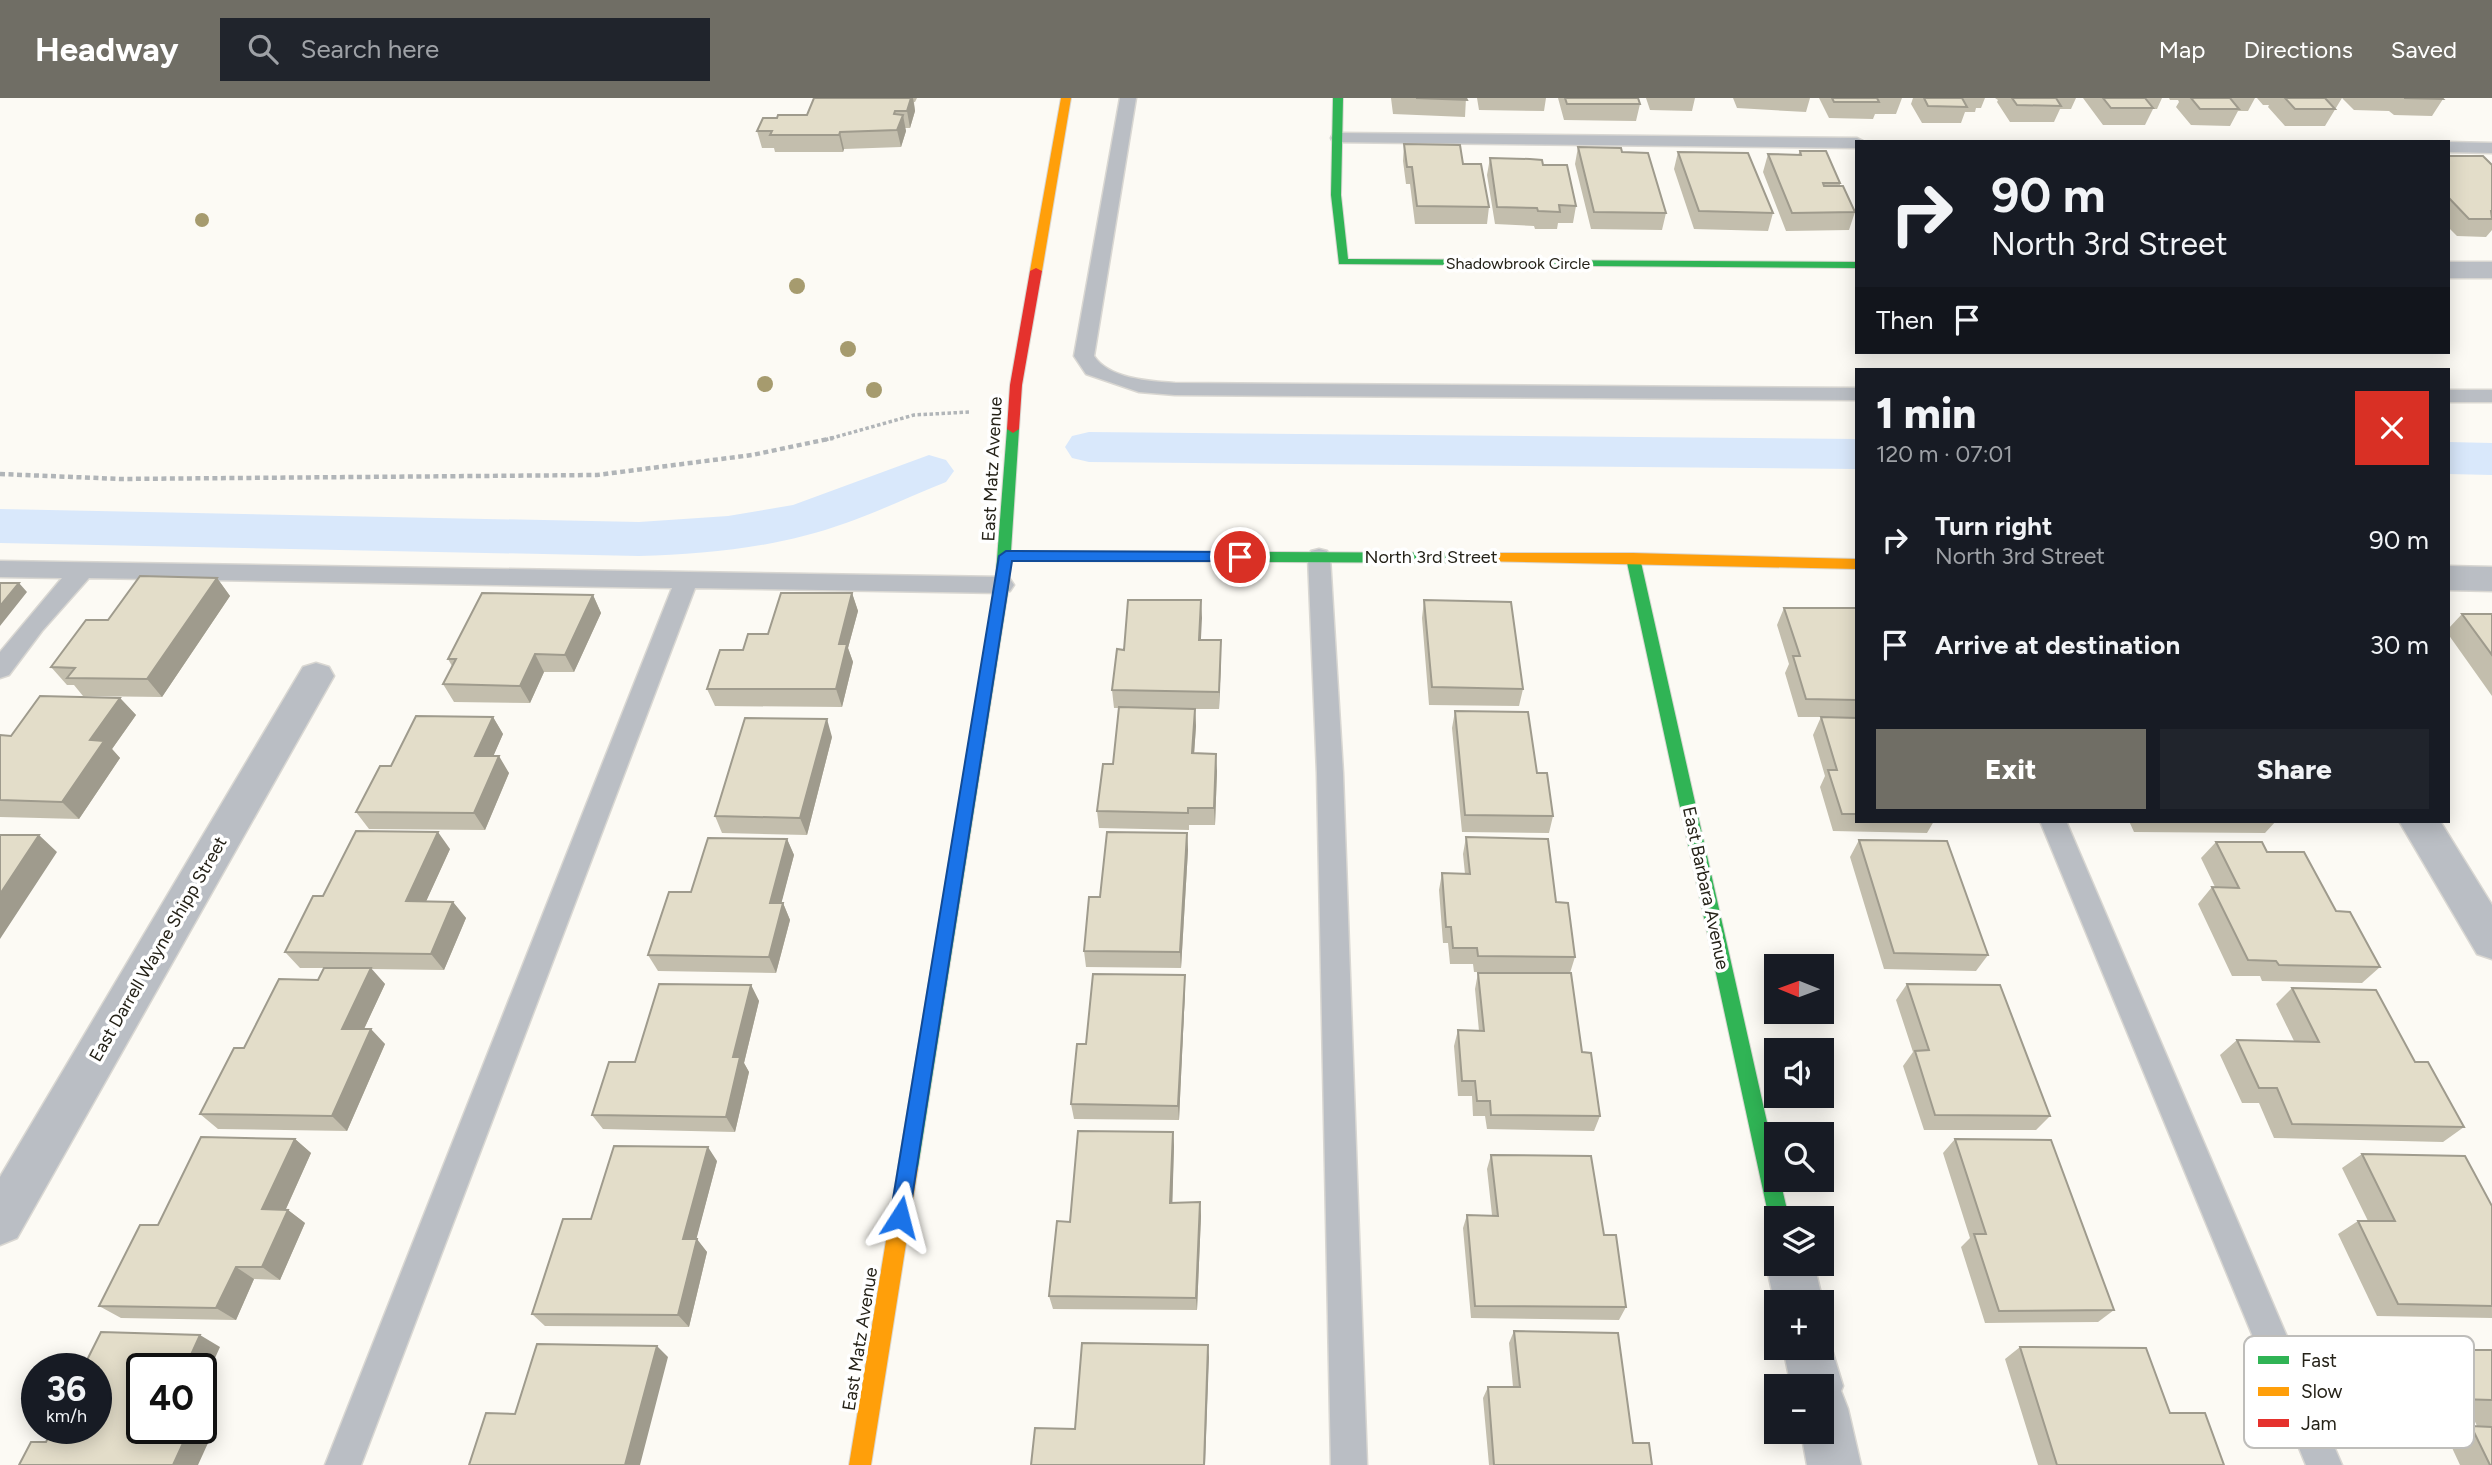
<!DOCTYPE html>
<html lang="en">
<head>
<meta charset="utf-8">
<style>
	body { margin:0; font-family:Figtree,sans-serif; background:#20242c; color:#f1f3f6; height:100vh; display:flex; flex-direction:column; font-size:26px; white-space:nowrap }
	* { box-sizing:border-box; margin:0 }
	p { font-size:23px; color:#9ea1a6 }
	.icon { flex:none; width:38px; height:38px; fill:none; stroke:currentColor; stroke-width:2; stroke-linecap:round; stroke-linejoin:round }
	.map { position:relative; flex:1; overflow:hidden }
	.panel { position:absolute; left:1855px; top:270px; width:595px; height:455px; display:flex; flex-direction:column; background:#171b24; border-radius:0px; box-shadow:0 4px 18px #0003 }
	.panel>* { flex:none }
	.top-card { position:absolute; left:1855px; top:42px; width:595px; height:214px; border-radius:0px; box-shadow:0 4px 18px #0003; background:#171b24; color:#f1f3f6; overflow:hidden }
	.needle { width:46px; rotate:271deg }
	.fabs { position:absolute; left:1764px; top:856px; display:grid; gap:14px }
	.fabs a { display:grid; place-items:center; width:70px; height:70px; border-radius:0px; background:#171b24; box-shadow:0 4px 18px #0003; font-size:35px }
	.speed { position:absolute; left:21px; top:1255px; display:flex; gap:14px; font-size:35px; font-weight:700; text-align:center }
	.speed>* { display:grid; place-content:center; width:91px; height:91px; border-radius:50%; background:#171b24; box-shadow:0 4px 18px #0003; line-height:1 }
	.speed small { font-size:18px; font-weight:400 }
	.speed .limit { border:4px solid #111; border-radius:10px; background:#fff; color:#111 }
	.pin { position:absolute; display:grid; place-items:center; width:60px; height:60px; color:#fff; margin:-30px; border:4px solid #fff; border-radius:50%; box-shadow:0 2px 7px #0007 }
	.me { position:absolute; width:77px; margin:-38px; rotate:9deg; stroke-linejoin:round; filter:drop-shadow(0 0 5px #0008) }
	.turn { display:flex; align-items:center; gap:24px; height:147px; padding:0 21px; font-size:32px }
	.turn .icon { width:91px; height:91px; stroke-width:2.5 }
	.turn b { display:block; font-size:49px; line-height:60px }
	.then { display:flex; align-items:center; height:66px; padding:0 21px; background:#0003; gap:14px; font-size:26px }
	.round { display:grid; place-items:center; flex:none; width:74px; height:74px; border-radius:0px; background:#20242c }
	.summary { display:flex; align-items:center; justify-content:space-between; height:119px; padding:0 21px }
	h1 { font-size:42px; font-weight:800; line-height:52px }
	.primary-button { display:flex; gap:14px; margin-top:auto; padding:14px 21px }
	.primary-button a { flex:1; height:80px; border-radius:0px; background:#706e65; color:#fff; font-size:28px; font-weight:800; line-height:80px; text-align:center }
	.primary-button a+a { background:#20242c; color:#f1f3f6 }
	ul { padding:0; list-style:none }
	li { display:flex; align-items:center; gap:21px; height:105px; padding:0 21px }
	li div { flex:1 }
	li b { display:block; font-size:26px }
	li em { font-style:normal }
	header { display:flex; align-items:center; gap:42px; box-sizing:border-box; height:98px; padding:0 35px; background:#706e65; color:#fff }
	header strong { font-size:33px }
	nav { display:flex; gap:38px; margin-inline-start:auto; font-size:24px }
	.search { width:490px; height:63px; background:#20242c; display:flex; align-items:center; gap:18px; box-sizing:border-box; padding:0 24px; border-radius:0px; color:#9ea1a6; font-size:26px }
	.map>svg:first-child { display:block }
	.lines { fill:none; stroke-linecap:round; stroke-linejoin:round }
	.canal { fill:#d9e8fb; fill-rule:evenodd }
	.lane-casing { stroke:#d9d7d2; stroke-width:3 }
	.street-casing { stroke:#d9d7d2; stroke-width:3 }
	.fast-casing { stroke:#d9d7d2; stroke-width:2 }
	.slow-casing { stroke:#d9d7d2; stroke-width:2 }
	.jam-casing { stroke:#d9d7d2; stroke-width:2 }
	.path-far1 { stroke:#b1b5b8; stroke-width:3.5; stroke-dasharray:3.5 2.5; stroke-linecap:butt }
	.path { stroke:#b1b5b8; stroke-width:4.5; stroke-dasharray:5 3.5; stroke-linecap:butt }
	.lane { fill:#babec4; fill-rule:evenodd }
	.street { fill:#babec4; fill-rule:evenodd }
	.fast { fill:#30b455; fill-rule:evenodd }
	.slow { fill:#ff9f0a; fill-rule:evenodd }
	.jam { fill:#e5322d; fill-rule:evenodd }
	.tree { fill:#a69b6e }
	.wall { fill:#c3bead }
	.shaded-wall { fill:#9f9b8d }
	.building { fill:#e3ddc9; stroke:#9f9b8d; stroke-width:2 }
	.route { fill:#1a73e8; stroke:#114b97; stroke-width:2 }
	.labels { text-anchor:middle; stroke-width:7; stroke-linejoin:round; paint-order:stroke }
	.far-street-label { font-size:16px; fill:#252218; stroke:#fff }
	.street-label { font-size:18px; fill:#252218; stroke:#fff }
	.key { fill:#fff; stroke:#bebdba; stroke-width:2 }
	.key-label { font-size:19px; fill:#252218 }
</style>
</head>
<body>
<header>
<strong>Headway</strong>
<div class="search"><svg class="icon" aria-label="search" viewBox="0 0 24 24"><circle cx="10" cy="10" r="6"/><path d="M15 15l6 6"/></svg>Search here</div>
<nav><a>Map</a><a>Directions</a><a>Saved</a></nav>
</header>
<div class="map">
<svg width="2492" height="1367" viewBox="0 0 2492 1367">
	<rect width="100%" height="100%" fill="#fcfaf4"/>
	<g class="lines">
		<path class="canal" d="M1089,334l768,7v30l-768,-7 -17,-4 -7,-11 7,-11z
			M2448,344l44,1v32l-44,-1z
			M929,357l17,5 8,11 -8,11c-33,13 -66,29 -100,41 -67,24 -136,31 -207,33l-639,-13v-34l639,13 89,-6 65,-11z"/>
		<defs>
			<path id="lane" d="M1120,0h16l-42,258c15,23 55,25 81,27l682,5v12l-682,-5 -36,-3 -53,-18 -12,-18z
				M1339,35l518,5 8,4h-8v6l-524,-6 -2,-4 2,-4z
				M2448,44l44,1v10l-44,-1z
				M2448,292h44v12h-44z
				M1319,451l8,2 3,6 13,216 24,692h-36l-14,-692 -9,-216 3,-6z
				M0,463l1002,16 8,2 4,6 -4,6 -8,2 -307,-5 -334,877h-36l347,-877 -583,-10 -47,53 -33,44 -9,3v-26l62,-74 -62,-1z
				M2040,723h26l276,644h-36z"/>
			<path id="street" d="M2448,164h44v16h-44z
				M2448,468l44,1v24l-44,-1z
				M316,565l13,4 5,9 -317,562 -17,7v-68l303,-510z
				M2399,723h41l52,84v54l-15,-5z
				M1776,1148v18h38l9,38 -1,3v-3h-46v7l-10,-45 7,-17z
				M1822,1230l4,2 17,56 -2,5 7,18 13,56h-54l-6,-33h21v-46h-31l-8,-38h39z"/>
			<path id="fast" d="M1333,0h10l-2,97 7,64 509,3v6l-518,-4 -8,-69z
				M1013,327l6,4 -8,122 468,2 7,5 -7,5 -468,-2 -2,24 -91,583 -3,6 -7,3 -7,-3 -3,-6 97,-583 12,-156z
				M1633,455l7,5 136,604v18h4l9,38h-13v8l-4,-1 -3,-7 -143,-660z"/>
			<path id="slow" d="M1061,0h10l-29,173 -6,3 -6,-3z
				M1479,455h154l224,6v10l-383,-8 -2,-3 2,-3z
				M908,1061l7,3 3,6 -47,297h-22l49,-297 3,-6z"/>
			<path id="jam" d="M1036,170l6,3 -20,114 -3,44 -6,4 -6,-4 3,-44 20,-114z"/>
		</defs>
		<use href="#lane" class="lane-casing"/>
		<use href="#street" class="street-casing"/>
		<use href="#fast" class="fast-casing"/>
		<use href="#slow" class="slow-casing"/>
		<use href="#jam" class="jam-casing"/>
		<path class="path-far1" d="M825,342l89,-25 55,-3"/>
		<path class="path" d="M0,376l121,5 476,-4 155,-20 81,-17"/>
		<use href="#lane" class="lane"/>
		<use href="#street" class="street"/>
		<use href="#fast" class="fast"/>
		<use href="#slow" class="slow"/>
		<use href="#jam" class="jam"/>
	</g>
	<g class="tree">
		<circle cx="202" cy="122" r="7"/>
		<circle cx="797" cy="188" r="8"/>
		<circle cx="848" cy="251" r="8"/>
		<circle cx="765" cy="286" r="8"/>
		<circle cx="874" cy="292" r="8"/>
	</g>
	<path class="wall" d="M814,0h103l-2,4h-1l1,9 -5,17h-5l1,3 -5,16 -57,2 -1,3h-68l-1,-4h-12l-5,-17 20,-13 30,-3z
		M1391,0h75l-1,19 -72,-3z
		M1477,0h69l-2,13 -65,-1z
		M1558,0h80l2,6 -4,17 -72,-1z
		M1646,0h49l-3,13 -42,-1z
		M1733,0h77l-4,14 -69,-4z
		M1819,0h83l-6,16h-21l-2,5 -44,-1z
		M1913,0h72l-4,10h-5l-1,4h-10l-4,11h-39l-11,-19z
		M1995,0h81l-5,11h-11l-6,13h-44l-13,-20 1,-2z
		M2083,0h79l-5,11h-4l-8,16h-42z
		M2169,0h86l-7,13h-10l-8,15 -39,-1 -15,-18 3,-5 -1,-2h-8z
		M2257,0h85l-17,28h-40l-17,-19 1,-2h-6z
		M2342,0h100l1,1 -11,17 -38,-1 -5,-4 -35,-1z
		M1404,46l85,63 -2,17h-72l-5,-40h-4l-3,-23z
		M1578,49l44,5 44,61 -4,17 -71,-1 -16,-65z
		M1800,53l40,32v3l15,26 -6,18 -63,1 -23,-59 5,-18 30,1z
		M1678,54l95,61 -5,18 -74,-2 -20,-60z
		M2448,58l44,9v65l-6,7 -29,-1 -9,-9z
		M1490,60l53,7 33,41 -3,17h-15l-1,6h-22l-1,-3 -39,-2 -8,-49z
		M217,480l13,18 -68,101 -79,-1 -9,-11h-7l-16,-18 57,-47z
		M852,495l6,18 -10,37 5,14 -11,45 -127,-1 -8,-17 36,-39 25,-16z
		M593,497l8,18 -27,59h-30l-14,31 -76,-1 -11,-18 9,-18 -4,-7z
		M1201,502v40l20,18 -2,51h-24l1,17 -2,27 23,18 -2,54h-26v5l-90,-2 -2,-17 16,-47 6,-56h-5l-2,-18 12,-40z
		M1424,502l99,89 -4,17 -90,-1 -7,-87z
		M1784,510l73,1v108h-59l-13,-44 4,-9 -12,-39z
		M2462,516h30v82l-44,-62v-5z
		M120,600l16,17 -24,34 8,9 -41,61 -79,-2v-82l11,1z
		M1455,613l82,62 16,43 -4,17 -87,-1 -10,-104z
		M493,619l10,17 -10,22 16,17 -24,57 -116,-1 -13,-17 35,-46z
		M1821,619l36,1v103h77l-7,12 -94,-2 -13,-44 5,-11 -12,-41z
		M832,639l-25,98 -85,-2 -7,-17z
		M2129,723h147l-11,12 -131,-1z
		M1187,735l1,17 -7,118 -95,-1 -2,-16 16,-54z
		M1466,739l90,65 19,55 -5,16 -96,-1 -1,-8h-23l-2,-21h-5l-4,-53 3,-17 23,1 -2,-20z
		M787,741l7,16 -13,48h2l7,17 -14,53 -118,-2 -10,-16 43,-63z
		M1859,742l129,115 -12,16 -92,-2 -34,-112z
		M2216,744l51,10 69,59 44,56 -18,16 -100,-2 -2,-5h-28l-34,-72 14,-17h3l-14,-29z
		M450,751l-24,52 27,1 13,16 -22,52 -73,-1 14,15 -21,45 21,15 -38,87 -129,-2 -18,-15 44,-66 74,-68 6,-12h-24l-15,-16 38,-56z
		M1478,875l104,79 18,64 -6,15 -107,-2 -2,-13h-12l-1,-20h-14l-4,-50 4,-16 21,1 -4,-42z
		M1185,877v16l-6,129 -105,-1 -3,-15 15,-60z
		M1907,886l143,132 -14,14h-112l-21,-64 10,-14 -17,-52z
		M751,887l8,16 -15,62 5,9 -14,60 -132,-3 -11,-14 43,-53z
		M2292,890l123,74 49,65 -21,15 -169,-4 -15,-35h-17l-22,-48 17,-15 57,1 -18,-37z
		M1173,1034l1,14 -2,57 28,-1 1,14 -4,94 -144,-1 -4,-13 21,-74z
		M295,1041l16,14 -25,56 2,1 17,13 -25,57 -26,-1 -18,41 -115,-2 -22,-12 59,-81z
		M1955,1041l159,171 -16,12 -113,1 -24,-76 9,-9 -27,-85z
		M2362,1056l130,52v112l-115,-2 -39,-82 20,-13h10l-26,-53z
		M1491,1057l113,80 22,72 -7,13 -148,-2 -8,-90 4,-13h25l-5,-46z
		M717,1063l-21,78 11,13 -18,75 -144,-1 -13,-12 59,-95z
		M1514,1233l119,112 19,22h-163l-6,-67 5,-11h25l-4,-44z
		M2020,1249l150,66 54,52h-186l-33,-106z
		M2434,1252h58v115h-32l-13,-28 24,-11h6l-7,-15 -36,-1 -23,-49z"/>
	<path class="shaded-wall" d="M909,0h4l2,13 -5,17 -3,-17z
		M903,17l3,16 -5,16 -4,-17z
		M840,34l4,17 -1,3 -4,-17z
		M217,480l13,18 -68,101 -15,-18z
		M19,485l8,9 -27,34v-20z
		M852,495l6,18 -10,37 5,14 -11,45 -6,-18 3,-45z
		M593,497l8,18 -27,59 -9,-17z
		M1201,502l1,18 -2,40 -1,-18z
		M1221,542v18l-2,51v-17z
		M535,556l9,18 -14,31 -10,-17z
		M120,600l16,17 -24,34 8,9 -41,61 -17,-17 28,-62z
		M1195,611l1,17 -3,44 -1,-17z
		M493,619l10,17 -17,39 -11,-17z
		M827,621l5,18 -25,98 -7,-17z
		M1216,656l1,17 -2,54 -1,-17z
		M499,658l10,17 -24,57 -11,-17z
		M438,734l12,17 -31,68 -13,-16z
		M1187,735l1,17 -7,118 -1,-16z
		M39,737l18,17 -57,87v-45z
		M787,741l7,16 -17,65 -7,-17z
		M453,804l13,16 -22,52 -13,-16z
		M783,805l7,17 -14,53 -7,-16z
		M371,870l14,16 -28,60 -15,-15z
		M1185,877v16l-6,129 -1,-14z
		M751,887l8,16 -15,62 5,9 -14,60 -9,-15 7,-60z
		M371,931l14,15 -38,87 -15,-15z
		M1173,1034l1,14 -2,70 -2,-13z
		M295,1041l16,14 -31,69 -18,-13z
		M708,1049l9,14 -24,91 -10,-13z
		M1200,1104l1,14 -4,94 -1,-12z
		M288,1112l17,13 -25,57 -18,-13z
		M697,1141l10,13 -18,75 -11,-12z
		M236,1169l18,12 -18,41 -20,-12z
		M200,1237l20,12 -19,42v-21h-16z
		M1208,1247l1,12 -4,108h-1z
		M657,1248l11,11 -28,108h-15z
		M201,1327l12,7 -15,33h-25l17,-37h11z"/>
	<path class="building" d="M814,0h97l-4,13h-12l-1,3 9,1 -6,15 -57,2 -1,3h-69l2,-4h-15l6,-13h14l1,-3h29z
		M1416,0h50l1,2z
		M1565,0h73l2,6h-73z
		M1832,0h45l2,4h-45z
		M1924,0h38l5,9 -39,-1z
		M2012,0h44l5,8 -44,-1z
		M2103,0h42l8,10h-42z
		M2191,0h39l9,11h-39z
		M2285,0h40l10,11h-40z
		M2404,0h38l1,1z
		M1404,46l56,1 3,19h18l8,43 -72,-1 -5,-39h-5z
		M1578,49l43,1 1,4 26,1 18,60 -72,-1z
		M1800,53h26l14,32h-17l1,3h19l12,26 -63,1 -24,-59 33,1z
		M1678,54l70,1 25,60 -74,-2z
		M2448,58h35l9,9v46h-1l1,8h-23l-21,-22z
		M1490,60l40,1 12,1 1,5h24l9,41 -17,-1 1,7 -22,-1 -1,-3 -40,-1z
		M140,478l77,2 -70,101 -80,-1 8,-10 -24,-1 35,-47h22z
		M0,485h19l-19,23z
		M482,495l111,2 -28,60 -30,-1 -15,32 -77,-2 13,-25h-8z
		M781,495h71l-13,51h8l-11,45h-129l13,-39h23l5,-16h20z
		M1128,502h73l-2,40h22l-2,52 -107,-2 5,-41 7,1z
		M1424,502l87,2 12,87 -91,-2z
		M1784,510h72l1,92 -51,-1 -13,-43h7z
		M2462,516h30v41z
		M40,598l80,2 -30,42 14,1 -42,61 -62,-2v-65l11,1z
		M1119,609l76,2 -3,44 24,1 -2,54h-26v5l-91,-2 6,-47h10z
		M1455,613l73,1 9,61h10l6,43 -88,-1z
		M416,618l77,1 -18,39h24l-25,57 -118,-1 24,-46h11z
		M1821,619l36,1v96h-15l-14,-44h9z
		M745,620l82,1 -27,99 -85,-2z
		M356,733l82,1 -32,69 47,1 -22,52 -146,-2 28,-56h10z
		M1107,734l80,1 -7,119 -96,-1 5,-54h11z
		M0,737h39l-39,59z
		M1466,739l82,2 8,63 12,1 7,54 -97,-1 -1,-8h-24l-2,-21h-5l-4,-54 28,1z
		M708,740l79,1 -17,64h13l-14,54 -121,-2 21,-63h22z
		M1859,742l88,1 41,114 -94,-2z
		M2216,744h46l5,10h37l32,59 14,1 30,55 -101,-2 -3,-4 -28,-1 -36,-73 27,1z
		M324,870h47l-29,61h29l-39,87 -132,-2 34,-66h10l35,-69 39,1z
		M1478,875h93l11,79 9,1 9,63 -109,-1 -1,-14h-13l-2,-20h-13l-4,-51 26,1z
		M1093,876l92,1 -7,131 -107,-2 6,-60h9z
		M659,886l92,1 -18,72h7l-14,60 -134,-2 17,-53h26z
		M1907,886l93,1 50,131 -115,-1 -20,-64 14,-1z
		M2292,890l84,2 39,72h13l36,65 -172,-3 -15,-36h-18l-22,-48 82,2z
		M1078,1033l95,1 -3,71 30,-1 -4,96 -147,-2 8,-75 13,1z
		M201,1039l94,2 -33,70 26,1 -26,57h-26l-20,41 -117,-2 41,-81h18z
		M1955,1041l96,1 63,170 -115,1 -25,-77h12z
		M614,1048l94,1 -25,92h14l-19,76 -146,-1 31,-95h28z
		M2362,1056l103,2 27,50v100l-94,-2 -40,-83h37z
		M1491,1057l100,1 13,79h12l10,72 -151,-1 -8,-91 31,1z
		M1514,1233l104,2 15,110h16l3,22h-158l-6,-78h32z
		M101,1234l99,3 -15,33h-43v60h48l-17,37h-154l12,-23h15l7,-14h43v-60h-13z
		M1082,1245l126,2 -4,120h-173l4,-37 40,1z
		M537,1246l120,2 -32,119h-156l17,-52 29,1z
		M2020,1249l126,1 24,65h35l19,52h-167z
		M2434,1252h58v50l-34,-1z
		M2471,1328l21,1v38h-2z"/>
	<path class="route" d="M1006,453l234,1 7,5 -7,4h-228l-103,656 -3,7 -6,3 -7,-3 -3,-7 109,-661z"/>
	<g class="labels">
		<g class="far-street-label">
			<text x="1518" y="171">Shadowbrook Circle</text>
		</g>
		<g class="street-label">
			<text transform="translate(992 371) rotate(-87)" y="6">East Matz Avenue</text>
			<text x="1431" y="465">North 3rd Street</text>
			<text transform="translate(1706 790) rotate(78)" y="6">East Barbara Avenue</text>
			<text transform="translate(158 851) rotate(-60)" y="6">East Darrell Wayne Shipp Street</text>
			<text transform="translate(860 1241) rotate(-81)" y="6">East Matz Avenue</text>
		</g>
	</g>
	<rect x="2244" y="1238" width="230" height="112" rx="10" class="key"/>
	<rect x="2258" y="1258" width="31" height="8" fill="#30b455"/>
	<rect x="2258" y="1289" width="31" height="9" fill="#ff9f0a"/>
	<rect x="2258" y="1321" width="31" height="8" fill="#e5322d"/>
	<g class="key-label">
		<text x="2301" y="1269">Fast</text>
		<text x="2301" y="1300">Slow</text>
		<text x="2301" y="1332">Jam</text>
	</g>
</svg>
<div class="fabs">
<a><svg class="needle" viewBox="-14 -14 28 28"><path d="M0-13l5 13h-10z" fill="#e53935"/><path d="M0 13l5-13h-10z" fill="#9ea1a6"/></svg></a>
<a><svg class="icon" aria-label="sound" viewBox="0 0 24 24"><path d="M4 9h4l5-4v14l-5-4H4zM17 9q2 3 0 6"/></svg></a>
<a><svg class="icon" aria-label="search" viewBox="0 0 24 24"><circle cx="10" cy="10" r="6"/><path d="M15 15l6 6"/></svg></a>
<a><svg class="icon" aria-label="layers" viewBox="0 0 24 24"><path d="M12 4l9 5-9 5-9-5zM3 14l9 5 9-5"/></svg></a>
<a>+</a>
<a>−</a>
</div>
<div class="speed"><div>36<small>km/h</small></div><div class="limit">40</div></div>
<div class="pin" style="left:1240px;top:459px;background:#d93025"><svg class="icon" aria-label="arrive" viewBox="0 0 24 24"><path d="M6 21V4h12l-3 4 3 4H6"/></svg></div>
<svg class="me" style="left:900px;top:1119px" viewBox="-20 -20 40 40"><path d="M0-17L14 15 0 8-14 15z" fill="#1a73e8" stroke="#fff" stroke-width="4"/></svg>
<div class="top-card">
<div class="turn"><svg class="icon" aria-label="right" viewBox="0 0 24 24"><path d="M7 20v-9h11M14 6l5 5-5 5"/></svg><div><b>90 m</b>North 3rd Street</div></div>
<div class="then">Then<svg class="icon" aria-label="arrive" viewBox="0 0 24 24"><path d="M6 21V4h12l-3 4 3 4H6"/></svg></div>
</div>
<section class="panel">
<div class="summary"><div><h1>1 min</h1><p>120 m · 07:01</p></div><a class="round" style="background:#d93025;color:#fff"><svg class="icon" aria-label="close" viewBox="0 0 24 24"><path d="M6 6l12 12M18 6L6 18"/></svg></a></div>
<ul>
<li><svg class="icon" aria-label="right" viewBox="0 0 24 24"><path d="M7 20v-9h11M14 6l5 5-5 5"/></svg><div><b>Turn right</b><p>North 3rd Street</p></div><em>90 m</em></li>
<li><svg class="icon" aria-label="arrive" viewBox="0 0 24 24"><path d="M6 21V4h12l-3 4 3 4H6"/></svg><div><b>Arrive at destination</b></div><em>30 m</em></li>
</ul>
<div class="primary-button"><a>Exit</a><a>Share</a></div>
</section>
</div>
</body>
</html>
